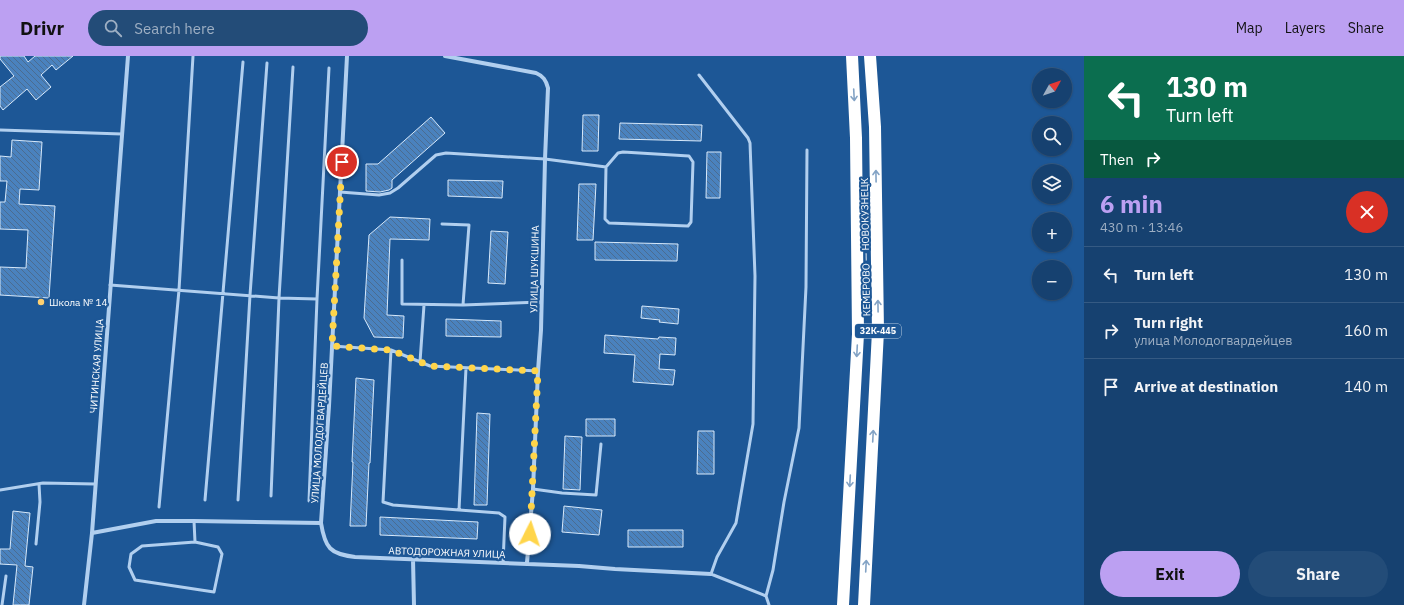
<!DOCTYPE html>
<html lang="en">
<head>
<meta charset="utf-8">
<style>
	body { margin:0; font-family:"IBM Plex Sans",sans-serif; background:#234c78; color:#f1f3f6; height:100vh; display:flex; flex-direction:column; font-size:15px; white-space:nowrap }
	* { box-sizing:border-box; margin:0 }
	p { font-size:13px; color:#9eafc3 }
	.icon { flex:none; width:22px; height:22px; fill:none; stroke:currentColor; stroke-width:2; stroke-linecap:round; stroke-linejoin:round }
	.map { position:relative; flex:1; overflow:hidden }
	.panel { display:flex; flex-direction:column; background:#164170; width:320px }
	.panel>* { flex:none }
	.guide { background:#0b6e4f; color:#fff; overflow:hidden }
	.needle { width:26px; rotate:50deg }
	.tools { position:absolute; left:1032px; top:12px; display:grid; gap:8px }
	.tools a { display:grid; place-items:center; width:40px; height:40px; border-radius:50%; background:#164170; box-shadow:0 1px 3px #0004,0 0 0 1px #355a83; font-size:20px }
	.pin { position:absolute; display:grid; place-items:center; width:34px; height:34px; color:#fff; margin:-17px; border:2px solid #fff; border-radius:50%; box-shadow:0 1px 4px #0007 }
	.me { position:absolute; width:44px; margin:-22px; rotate:4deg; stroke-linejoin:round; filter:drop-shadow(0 0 3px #0008) }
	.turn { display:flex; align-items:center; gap:14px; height:84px; padding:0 16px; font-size:18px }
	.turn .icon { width:52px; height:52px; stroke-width:2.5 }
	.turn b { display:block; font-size:28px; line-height:34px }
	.then { display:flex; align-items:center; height:38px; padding:0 16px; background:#0003; gap:8px; font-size:15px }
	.round { display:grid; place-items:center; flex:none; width:42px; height:42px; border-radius:21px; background:#234c78 }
	.head { display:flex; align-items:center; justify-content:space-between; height:68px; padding:0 16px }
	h1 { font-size:24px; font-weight:800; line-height:30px; color:#bca0f2 }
	.primary-button { display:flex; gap:8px; margin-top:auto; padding:8px 16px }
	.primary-button a { flex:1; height:46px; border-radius:24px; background:#bca0f2; color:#111; font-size:16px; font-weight:800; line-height:46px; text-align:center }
	.primary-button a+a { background:#234c78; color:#f1f3f6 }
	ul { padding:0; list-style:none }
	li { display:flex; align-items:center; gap:12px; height:56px; padding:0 16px; border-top:1px solid #355a83 }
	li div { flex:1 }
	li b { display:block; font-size:15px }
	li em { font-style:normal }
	header { display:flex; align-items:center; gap:24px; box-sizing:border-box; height:56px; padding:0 20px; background:#bca0f2; color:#111 }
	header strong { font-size:19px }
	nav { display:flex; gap:22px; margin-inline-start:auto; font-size:14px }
	.search { width:280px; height:36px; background:#234c78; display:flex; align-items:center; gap:10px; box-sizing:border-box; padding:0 14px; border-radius:22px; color:#9eafc3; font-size:15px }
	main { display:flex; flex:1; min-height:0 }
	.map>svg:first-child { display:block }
	.building { fill:url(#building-back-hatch); stroke:#d7e9fb }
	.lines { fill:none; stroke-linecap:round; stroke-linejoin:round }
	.lane { stroke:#b1cfef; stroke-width:3 }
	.street { stroke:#b1cfef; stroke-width:4 }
	.highway { stroke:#fff; stroke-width:12 }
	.oneway { stroke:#83a3c5 }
	.route { stroke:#ffd54a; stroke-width:7; stroke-dasharray:0 12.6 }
	.poi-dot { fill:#fed070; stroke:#1d5796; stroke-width:1.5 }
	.labels { text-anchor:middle; stroke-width:4; stroke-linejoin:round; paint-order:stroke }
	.shield { fill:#1d5796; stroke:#bbcde0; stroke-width:1 }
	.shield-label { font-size:9px; font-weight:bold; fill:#fff }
	.street-label { font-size:10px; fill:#fff; stroke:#1d5796 }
	.poi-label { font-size:10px; fill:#fff; stroke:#1d5796; text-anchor:start }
</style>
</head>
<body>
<header>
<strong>Drivr</strong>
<div class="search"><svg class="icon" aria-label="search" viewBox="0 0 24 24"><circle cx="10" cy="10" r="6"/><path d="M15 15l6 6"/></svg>Search here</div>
<nav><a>Map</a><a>Layers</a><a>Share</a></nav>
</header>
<main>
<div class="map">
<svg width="1084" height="549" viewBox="0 0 1084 549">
	<defs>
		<pattern id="building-back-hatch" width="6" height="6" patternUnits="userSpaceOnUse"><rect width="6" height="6" fill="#4a82be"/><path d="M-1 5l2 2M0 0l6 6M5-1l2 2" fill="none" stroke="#4b6c90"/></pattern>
	</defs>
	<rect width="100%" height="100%" fill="#1d5796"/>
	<path class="building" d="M0,0h24l4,6 7,-6h38l-17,14 -4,-5 -11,10 10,12 -15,13 -9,-11 -24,21 -3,-4v-19l14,-11 -14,-17z
		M583,59h16l-1,36h-16z
		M431,61l14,16 -53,47v8l-3,2 -9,2 -14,-1v-27h12z
		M620,67l82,2 -1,16 -82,-2z
		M12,84l30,2 -3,48 -19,-1 -1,15 36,2 -6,92 -49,-3v-28l26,1 2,-38 -28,-1v-27h5l2,-21h-7v-25l11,1z
		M707,96h14l-1,46h-14z
		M448,124l55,1 -1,17 -54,-2z
		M579,128h17l-3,56h-16z
		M390,161l40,2 -1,21 -39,-1 -3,76 17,1 -1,22 -29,-1 -10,-19 5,-83z
		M491,175l17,1 -3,52 -17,-1z
		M595,186l83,2 -1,17 -82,-1z
		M642,250l37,3 -1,15 -19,-2 1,-2 -19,-2z
		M446,263l55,2v16l-55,-1z
		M605,279l53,4 1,-2 17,1 -1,17 -15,-1 -1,15 16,1 -2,15 -40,-3 2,-27 -31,-2z
		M356,322l18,2 -4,83h-1l-3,63h-16l3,-64h-1z
		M477,357l13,1 -3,91h-13z
		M586,363h29v17h-29z
		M698,375h16v43h-17z
		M565,380l17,1 -2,53 -17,-1z
		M564,450l38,4 -3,25 -37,-3z
		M13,455l17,2 -5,53 8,1 -4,38h-16l4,-40 -17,-1v-15h10z
		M380,461l98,5 -1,17 -97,-4z
		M628,474h55v17h-55z"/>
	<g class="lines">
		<path class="lane" d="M699,19l49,63 2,5 5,133 -2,148 -17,99 -19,34 -6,17 55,22 3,9
			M0,74l122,4
			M623,96l66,4 4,6 -2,60 -3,4 -79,-3 -4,-4 1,-52 12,-14z
			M340,136l39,3 11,-2 8,-5 38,-33 10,-2 99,6 61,8
			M442,168l27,1 -6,80
			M402,204v44l61,1 78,-3
			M110,229l169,13 38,1
			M332,290l59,4 39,16 108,5
			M391,294l-8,152 10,3 106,8 6,4 -2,46
			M420,306l4,-57
			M533,433l29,4 34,2 5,-51
			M0,434l43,-7 52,1
			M271,440l8,-198 14,-231
			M205,444l38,-438
			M238,444l12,-205 17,-232
			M309,445l8,-202 12,-231
			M159,451l20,-217 14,-234
			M459,454l7,-142
			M194,465l1,21 -53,4 -11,8 -2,13 6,13 79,12 8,-38 -4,-7 -23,-5
			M36,488l4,-42 -1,-18
			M766,540l7,-26 11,-68 15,-74 7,-141 1,-137
			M2,549l4,-29"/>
		<path class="street" d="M347,0l-18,350 -8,117c4,25 9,31 34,34l224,9 36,3 96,5
			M445,0l91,17c7,3 10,7 12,15l-3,71 -4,171 -3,41 -5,118 -6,74
			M92,477l64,-12h38l127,2
			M413,503l1,46
			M84,549l8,-72 36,-477"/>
		<path class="highway" d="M843,549l15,-271 -2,-196 -4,-82
			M864,549l14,-274 -3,-204 -5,-71"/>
	</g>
	<defs><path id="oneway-shaft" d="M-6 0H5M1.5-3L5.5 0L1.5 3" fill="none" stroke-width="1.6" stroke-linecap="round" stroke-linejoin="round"/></defs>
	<g class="oneway">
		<use href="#oneway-shaft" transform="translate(854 39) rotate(87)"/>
		<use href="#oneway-shaft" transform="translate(876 120) rotate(-91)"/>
		<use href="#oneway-shaft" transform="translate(878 250) rotate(-91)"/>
		<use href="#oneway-shaft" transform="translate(857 295) rotate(93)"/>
		<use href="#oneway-shaft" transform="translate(873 380) rotate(-87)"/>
		<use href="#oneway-shaft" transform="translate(850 425) rotate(93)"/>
		<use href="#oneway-shaft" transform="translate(866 510) rotate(-87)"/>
	</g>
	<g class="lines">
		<path class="route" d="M342,106l-10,184 59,4 39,16 108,5 -8,163"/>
	</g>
	<circle class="poi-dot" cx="41" cy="246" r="4"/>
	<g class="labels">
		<rect class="shield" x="855" y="268" width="46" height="14" rx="3"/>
		<g class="shield-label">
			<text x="878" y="278">32К-445</text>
		</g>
		<g class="street-label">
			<text transform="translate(865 191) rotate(-91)" y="4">КЕМЕРОВО — НОВОКУЗНЕЦК</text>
			<text transform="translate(534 213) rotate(-89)" y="4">УЛИЦА ШУКШИНА</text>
			<text transform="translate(96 310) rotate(-86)" y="4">ЧИТИНСКАЯ УЛИЦА</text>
			<text transform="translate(319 377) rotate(-86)" y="4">УЛИЦА МОЛОДОГВАРДЕЙЦЕВ</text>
			<text transform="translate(447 496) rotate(2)" y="4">АВТОДОРОЖНАЯ УЛИЦА</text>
		</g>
		<g class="poi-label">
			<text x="49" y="250">Школа № 14</text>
		</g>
	</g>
</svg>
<div class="tools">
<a><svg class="needle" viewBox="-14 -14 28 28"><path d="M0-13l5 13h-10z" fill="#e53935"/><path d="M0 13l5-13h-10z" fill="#9eafc3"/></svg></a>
<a><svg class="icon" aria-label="search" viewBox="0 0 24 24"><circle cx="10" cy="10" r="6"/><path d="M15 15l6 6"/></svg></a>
<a><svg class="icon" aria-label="layers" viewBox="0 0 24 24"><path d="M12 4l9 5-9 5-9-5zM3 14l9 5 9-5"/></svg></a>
<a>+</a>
<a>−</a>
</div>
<div class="pin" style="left:342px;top:106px;background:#d93025"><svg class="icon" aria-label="arrive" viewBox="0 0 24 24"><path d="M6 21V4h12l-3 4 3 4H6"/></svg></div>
<svg class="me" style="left:530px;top:478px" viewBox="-20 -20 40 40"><circle r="19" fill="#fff"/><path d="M0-13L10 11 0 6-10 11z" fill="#ffd54a"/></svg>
</div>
<section class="panel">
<div class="guide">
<div class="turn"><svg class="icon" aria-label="left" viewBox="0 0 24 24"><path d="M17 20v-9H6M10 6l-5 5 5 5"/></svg><div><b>130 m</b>Turn left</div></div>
<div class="then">Then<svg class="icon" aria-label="right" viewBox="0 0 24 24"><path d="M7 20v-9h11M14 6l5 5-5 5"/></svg></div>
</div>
<div class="head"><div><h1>6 min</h1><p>430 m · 13:46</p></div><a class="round" style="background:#d93025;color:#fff"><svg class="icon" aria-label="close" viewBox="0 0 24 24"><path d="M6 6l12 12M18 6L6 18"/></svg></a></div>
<ul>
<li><svg class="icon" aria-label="left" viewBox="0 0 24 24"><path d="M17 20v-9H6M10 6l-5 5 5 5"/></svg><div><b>Turn left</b></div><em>130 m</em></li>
<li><svg class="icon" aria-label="right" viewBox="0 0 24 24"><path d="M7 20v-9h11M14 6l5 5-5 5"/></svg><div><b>Turn right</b><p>улица Молодогвардейцев</p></div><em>160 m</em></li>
<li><svg class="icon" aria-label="arrive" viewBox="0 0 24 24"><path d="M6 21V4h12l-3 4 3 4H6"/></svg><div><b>Arrive at destination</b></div><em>140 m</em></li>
</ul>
<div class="primary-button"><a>Exit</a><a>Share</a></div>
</section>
</main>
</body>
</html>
